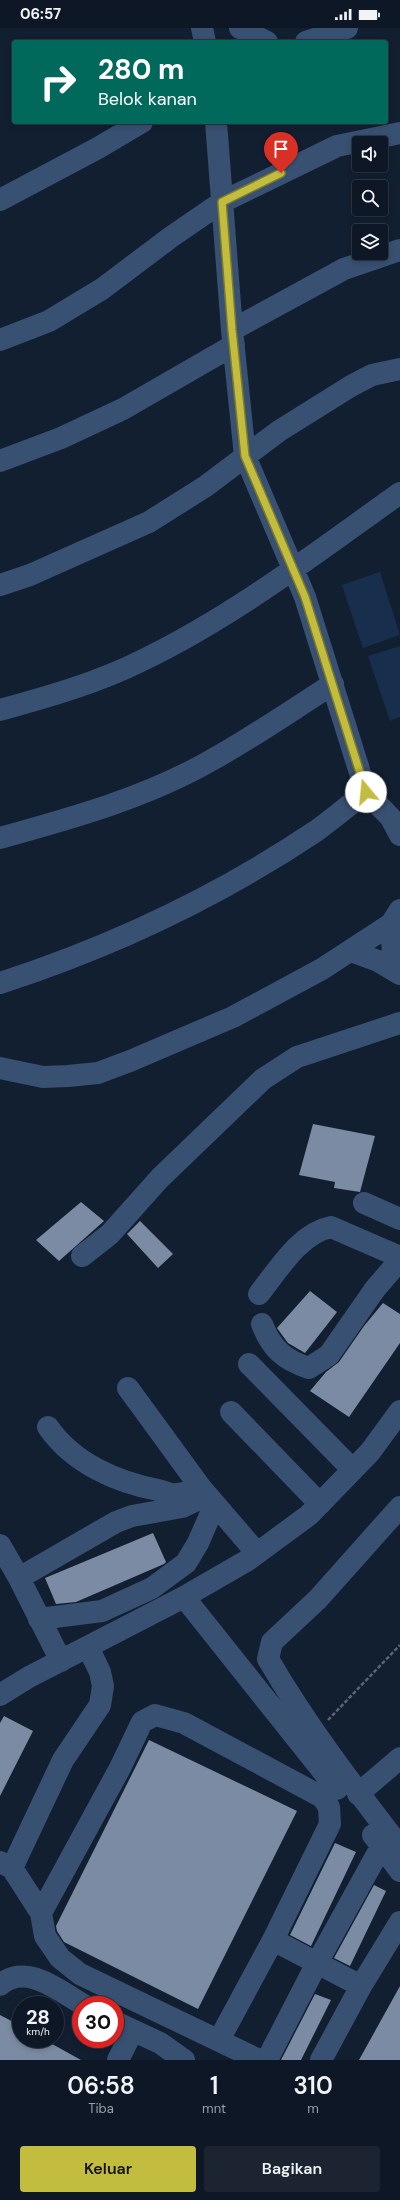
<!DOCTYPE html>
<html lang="id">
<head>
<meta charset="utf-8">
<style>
	body { margin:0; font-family:"DM Sans",sans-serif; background:#1c2432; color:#f1f3f6; height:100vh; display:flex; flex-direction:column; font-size:15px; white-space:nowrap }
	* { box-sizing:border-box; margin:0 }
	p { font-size:13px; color:#9b9fa7 }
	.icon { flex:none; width:22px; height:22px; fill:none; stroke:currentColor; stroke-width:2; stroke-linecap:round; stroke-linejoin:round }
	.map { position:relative; height:2032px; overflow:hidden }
	.side { display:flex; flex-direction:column; background:#0e1725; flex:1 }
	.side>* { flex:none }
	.guide { position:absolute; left:12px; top:12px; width:376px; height:84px; border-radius:4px; box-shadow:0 2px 6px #0003,0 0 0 1px #2e3642; background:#00695c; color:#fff; overflow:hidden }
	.tools { position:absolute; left:352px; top:108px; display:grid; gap:8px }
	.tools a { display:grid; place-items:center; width:36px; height:36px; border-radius:4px; background:#0e1725; box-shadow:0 2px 6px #0003,0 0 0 1px #2e3642; font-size:20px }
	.speed { position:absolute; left:12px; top:1968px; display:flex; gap:8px; font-size:20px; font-weight:700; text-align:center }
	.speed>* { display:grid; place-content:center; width:52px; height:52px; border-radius:50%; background:#0e1725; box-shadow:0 2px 6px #0003,0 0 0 1px #2e3642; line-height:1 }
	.speed small { font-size:10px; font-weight:400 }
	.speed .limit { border:6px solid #d22; background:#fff; color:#111 }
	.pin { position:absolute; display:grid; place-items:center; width:34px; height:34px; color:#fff; margin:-41px -17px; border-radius:50% 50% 50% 0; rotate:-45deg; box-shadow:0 0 4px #0007 }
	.pin .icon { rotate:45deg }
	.me { position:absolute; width:44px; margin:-22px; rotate:343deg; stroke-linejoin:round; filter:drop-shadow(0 0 3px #0008) }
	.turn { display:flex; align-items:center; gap:14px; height:84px; padding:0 20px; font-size:18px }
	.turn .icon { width:52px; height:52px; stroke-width:2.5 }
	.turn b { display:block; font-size:28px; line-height:34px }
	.eta { display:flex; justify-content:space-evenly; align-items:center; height:68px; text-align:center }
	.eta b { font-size:24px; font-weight:600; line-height:28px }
	.action { display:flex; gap:8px; margin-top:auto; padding:8px 20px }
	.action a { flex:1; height:46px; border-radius:4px; background:#c2bd3f; color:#111; font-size:16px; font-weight:600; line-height:46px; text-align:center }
	.action a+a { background:#1c2432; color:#f1f3f6 }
	.status { display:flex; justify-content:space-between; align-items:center; height:28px; padding:0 20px; background:#0e1725; direction:ltr }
	.status svg { height:11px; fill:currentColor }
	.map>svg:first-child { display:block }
	.green { fill:#182e4d }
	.building { fill:#7b8ba3 }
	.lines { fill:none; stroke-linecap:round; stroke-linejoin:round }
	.path { stroke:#596475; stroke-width:2.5; stroke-dasharray:4 2; stroke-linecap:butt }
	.minor { stroke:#385072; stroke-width:22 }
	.route-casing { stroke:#7e7b29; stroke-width:10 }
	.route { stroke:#c2bd3f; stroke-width:7 }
</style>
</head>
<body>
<div class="status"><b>06:57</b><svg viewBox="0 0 49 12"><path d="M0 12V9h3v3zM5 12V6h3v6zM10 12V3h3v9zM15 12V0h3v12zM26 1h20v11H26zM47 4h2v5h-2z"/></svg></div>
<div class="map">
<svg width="400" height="2032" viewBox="0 0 400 2032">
	<rect width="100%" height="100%" fill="#121f31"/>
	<path class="green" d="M380,544l20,63 -37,13 -21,-63z
		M400,618v71l-10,4 -22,-65z"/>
	<path class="building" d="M313,1096l62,12 -15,56 -26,-4 1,-6 -36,-7z
		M81,1174l23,19 -45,40 -23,-21z
		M140,1193l33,33 -15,14 -31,-34z
		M310,1263l27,21 -32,41 -17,-10 -11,-15z
		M383,1275l17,11v29l-51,74 -39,-26 16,-19 13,-10 25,-36z
		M153,1505l13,29 -2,2 -88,38 -20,2 -11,-26z
		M4,1688l29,15 -33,65v-73z
		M149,1712l148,71 -99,198 -134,-67 -7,-11 -1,-5z
		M335,1815l21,9 -45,94 -21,-11z
		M374,1857l12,6 -36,75 -16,-8z
		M400,1958v74h-41z
		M315,1966l16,6 -30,60h-20z
		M0,1987l21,11v13h22l38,21h-81z"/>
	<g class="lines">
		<path class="path" d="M328,1692l72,-75"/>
		<path class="minor" d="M202,0l3,14
			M240,0l27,14
			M306,14l41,-14
			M216,94l16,208 13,126 60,141 61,195 25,26 9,17
			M0,172l98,-52 44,-26
			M232,302l112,-61 56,-19
			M0,312l49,-19 53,-32 69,-52 51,-35 115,-56 63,-13
			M0,433l61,-23 62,-29 111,-64
			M0,557l30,-10 119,-53 57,-36 73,-55 72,-45 21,-11 28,-6
			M0,682c47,-13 97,-27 141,-49 93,-45 175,-108 259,-168
			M0,810c72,-20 145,-40 210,-77 42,-23 82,-51 123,-77
			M391,896l3,46
			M351,923l27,10 22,13
			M0,955c111,-36 219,-87 316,-152 17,-12 33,-26 50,-39
			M0,1040l43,9 25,-1 30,-3 32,-12 103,-44 89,-48 69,-45 9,-14
			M364,1175l36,16
			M82,1228l28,-22 50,-56 103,-99 34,-22 103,-34
			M259,1266c19,-24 41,-61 72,-67l69,30
			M262,1296c9,24 22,36 47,44l20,-13 46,-66 25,-29
			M249,1336l104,106
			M128,1360l73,100 56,65
			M231,1384l89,92
			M48,1399c25,36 68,55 110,63 5,1 12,5 18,4 8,0 16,-4 24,-5
			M400,1479l-82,92 -46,43 -4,17c39,67 85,127 132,188
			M0,1517l19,33 42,83
			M19,1550l97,-56 16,-6 50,-9 25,-12
			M184,1569l153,192
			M39,1591l63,-8 50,-23 34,-25 12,-20 17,-39
			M0,1667l29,-18 155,-80 64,-37 61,-45 61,-63 30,-41
			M358,1766l42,-36
			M373,1807l27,36
			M0,1834l12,6 29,45 4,23 15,22 20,16 179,86
			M12,1840l51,-108 37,-55 3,-19 -3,-14 -12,-25
			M41,1885l79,-145 22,-46 13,-7 29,8 138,74 7,10 1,17 -57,116 -54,100
			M273,1912l88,46
			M0,1957c26,-23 59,6 84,20
			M115,1994l45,21 24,17
			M118,2032l14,-28
			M267,2032l50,-97 64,-116
			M321,2032l40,-74 39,-64"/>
	</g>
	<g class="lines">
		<defs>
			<path id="route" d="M281,145l-59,29 10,128 13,126 60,141 61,195"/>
		</defs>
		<use href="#route" class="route-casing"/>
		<use href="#route" class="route"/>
	</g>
</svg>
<div class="tools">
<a><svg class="icon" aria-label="sound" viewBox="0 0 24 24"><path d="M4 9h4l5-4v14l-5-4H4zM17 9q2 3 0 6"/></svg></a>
<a><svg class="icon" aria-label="search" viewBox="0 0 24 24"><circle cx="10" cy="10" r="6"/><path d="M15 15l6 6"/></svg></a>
<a><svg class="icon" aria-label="layers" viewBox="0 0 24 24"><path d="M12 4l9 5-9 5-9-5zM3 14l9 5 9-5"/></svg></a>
</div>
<div class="speed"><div>28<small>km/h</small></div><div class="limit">30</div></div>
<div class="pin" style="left:281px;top:145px;background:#d93025"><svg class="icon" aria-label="arrive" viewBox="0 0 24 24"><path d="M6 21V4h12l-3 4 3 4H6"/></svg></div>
<svg class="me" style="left:366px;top:764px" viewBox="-20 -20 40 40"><circle r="19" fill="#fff"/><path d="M0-13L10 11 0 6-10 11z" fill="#c2bd3f"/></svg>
<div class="guide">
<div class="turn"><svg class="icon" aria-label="right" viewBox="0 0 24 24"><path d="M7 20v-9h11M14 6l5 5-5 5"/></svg><div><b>280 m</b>Belok kanan</div></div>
</div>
</div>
<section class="side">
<div class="eta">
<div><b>06:58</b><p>Tiba</p></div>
<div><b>1</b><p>mnt</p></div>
<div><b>310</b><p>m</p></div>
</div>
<div class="action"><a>Keluar</a><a>Bagikan</a></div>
</section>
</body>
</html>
